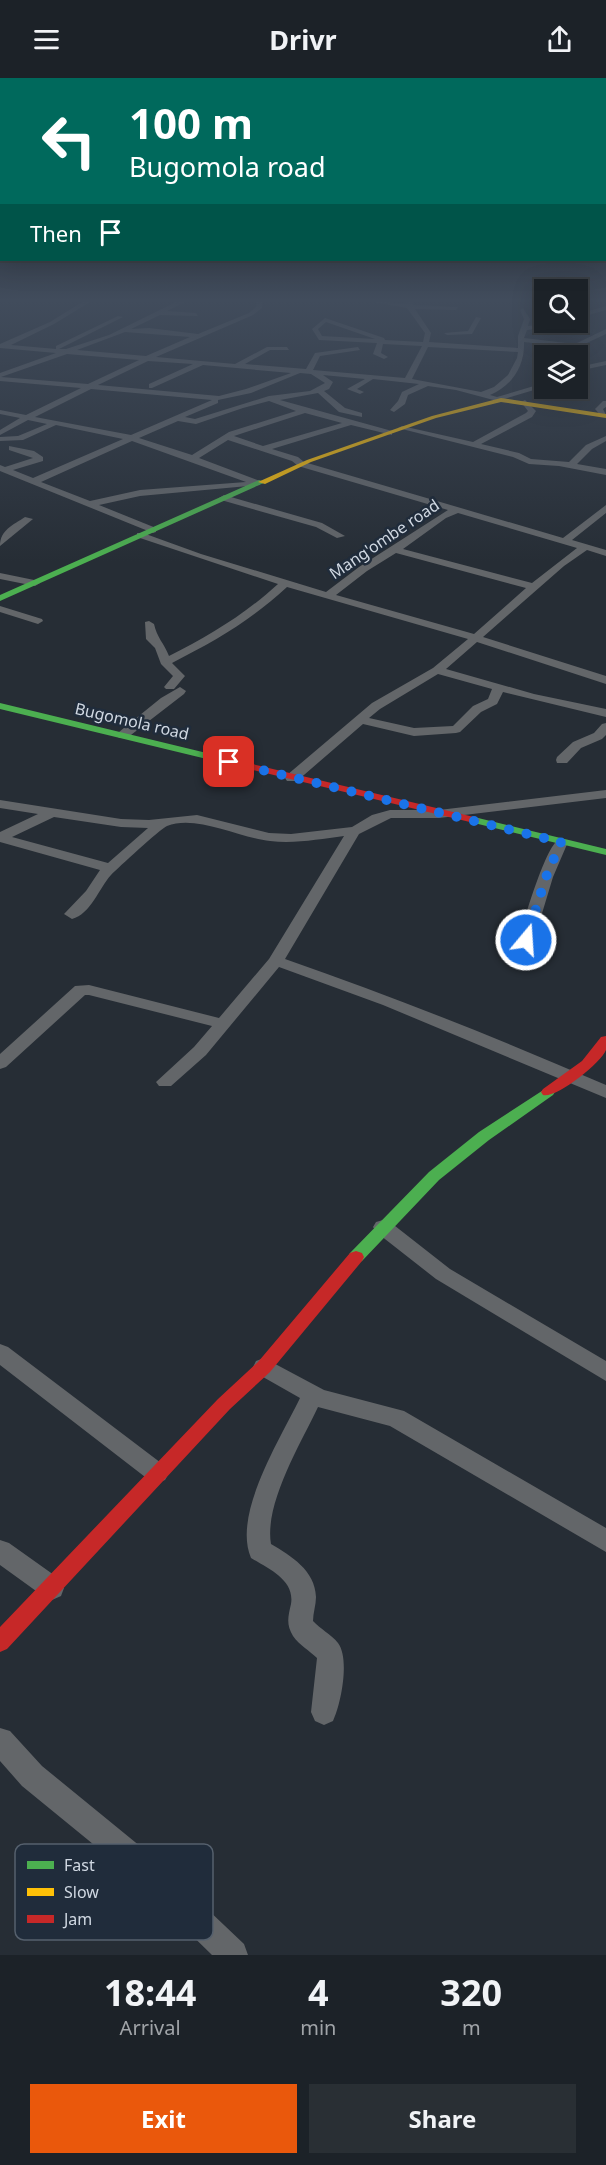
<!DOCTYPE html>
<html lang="en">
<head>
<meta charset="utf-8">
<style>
	body { margin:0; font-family:"Noto Sans",sans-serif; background:#292f34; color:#f1f3f6; height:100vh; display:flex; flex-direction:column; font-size:22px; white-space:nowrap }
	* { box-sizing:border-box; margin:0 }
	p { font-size:20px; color:#a0a4a8 }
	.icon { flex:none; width:33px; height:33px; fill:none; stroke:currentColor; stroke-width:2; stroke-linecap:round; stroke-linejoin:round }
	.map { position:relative; height:1877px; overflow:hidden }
	.drawer { display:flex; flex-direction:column; background:#1c2228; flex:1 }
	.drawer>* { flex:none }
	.top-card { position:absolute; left:0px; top:0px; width:606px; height:183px; box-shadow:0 6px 24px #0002,0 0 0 2px #3a3f45; background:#00695c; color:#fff; overflow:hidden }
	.fabs { position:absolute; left:534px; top:201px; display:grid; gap:12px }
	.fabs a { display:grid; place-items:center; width:54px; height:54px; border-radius:0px; background:#1c2228; box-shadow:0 6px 24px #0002,0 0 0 2px #3a3f45; font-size:30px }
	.pin { position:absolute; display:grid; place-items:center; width:51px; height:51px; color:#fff; margin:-26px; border-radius:12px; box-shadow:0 3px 9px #0006 }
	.me { position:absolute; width:66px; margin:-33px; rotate:18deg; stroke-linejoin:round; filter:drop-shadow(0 0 4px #0008) }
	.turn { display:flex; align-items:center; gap:21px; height:126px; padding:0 30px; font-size:27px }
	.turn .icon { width:78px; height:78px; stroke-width:2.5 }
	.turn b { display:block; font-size:42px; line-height:51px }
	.then { display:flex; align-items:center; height:57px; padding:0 30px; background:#0003; gap:12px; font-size:22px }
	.eta { display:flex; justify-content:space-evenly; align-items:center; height:102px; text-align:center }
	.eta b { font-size:36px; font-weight:700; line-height:42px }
	.cta { display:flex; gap:12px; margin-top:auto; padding:12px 30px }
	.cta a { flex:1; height:69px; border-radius:0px; background:#ea580c; color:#fff; font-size:24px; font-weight:700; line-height:69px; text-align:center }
	.cta a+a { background:#292f34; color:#f1f3f6 }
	header { display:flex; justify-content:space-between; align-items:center; height:78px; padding:0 30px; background:#1c2228; font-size:27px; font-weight:700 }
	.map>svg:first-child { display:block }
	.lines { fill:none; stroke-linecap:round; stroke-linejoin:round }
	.street { fill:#636669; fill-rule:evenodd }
	.fast { fill:#4caf50; fill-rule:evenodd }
	.slow { fill:#ffc107; fill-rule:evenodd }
	.jam { fill:#c62828; fill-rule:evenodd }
	.route { stroke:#1a73e8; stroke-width:10; stroke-dasharray:0 18 }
	.labels { text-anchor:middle; stroke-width:5; stroke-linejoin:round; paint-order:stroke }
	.far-street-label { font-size:16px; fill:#d0d8e2; stroke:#202c3b }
	.key { fill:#202c3b; stroke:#55606d; stroke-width:1.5 }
	.key-label { font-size:16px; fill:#d0d8e2 }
</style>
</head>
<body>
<header><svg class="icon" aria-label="menu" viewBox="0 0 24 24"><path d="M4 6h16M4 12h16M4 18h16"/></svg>Drivr<svg class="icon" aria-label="share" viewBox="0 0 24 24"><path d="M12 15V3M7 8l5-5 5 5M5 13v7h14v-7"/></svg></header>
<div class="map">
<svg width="606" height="1877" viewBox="0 0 606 1877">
	<rect width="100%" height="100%" fill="#262d35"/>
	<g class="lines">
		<path class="street" d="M87,221h8l-41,25 -43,21 45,4v-3l62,-30 5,1 -64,32h7l43,-14 73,-36h9l-24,12 29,2 2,3 -38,-1 -29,14 18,-1 49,6 51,-21 7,-6 1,-8h6l-1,9 -9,7 -97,42 79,7 32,-17h20l2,3h-19l-25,14 61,5 9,-16 43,-6 2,3 -40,6 -7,14 92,8 17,-32 -39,-2 -2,9 7,4 -4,2 -11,-5 4,-11 -58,-3 -7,-11 13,-11 59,20 1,2 38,2 2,-9 -18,-25 -50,-9 49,5v-5h6l1,6 45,2 -2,3 -41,-1 16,24 -2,9 89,6v-12l6,-17 -4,-9 3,-2 7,11 -2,7 34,-4 1,3 -36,5 -3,8 51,6 31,-15v5l-30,14 -52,-6c1,24 -12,44 -34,53l7,2 47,-14v4l-40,12 -3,3 -45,-12 -28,-4 -20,9 -3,9 -11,8 -4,-2 8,-9 4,-9 17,-8 -46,-5 -16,10 7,3 -4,2 -13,-5 18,-10 -42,-4 10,7 -4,7 -5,2 21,17 17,5v4l-23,-5 -21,-19 -38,7 112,31v4l-41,-10 -79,24 26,8 6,5 259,76 43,-33v8l-34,27 34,10v6l-19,-6 -23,16 -81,71 123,39v8l-129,-42 -31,27 88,25 72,15v8l-103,-25 -6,12 -16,8 -21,20 -4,1 -42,3 -51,-12 -66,57h-10l-2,-3 2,-3 85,-72 61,-35 35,-29 -181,-52c-37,34 -70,53 -115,76l13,13 -11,13h-8l-2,-2 9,-11 -12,-12 -6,-16 -9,-9 -1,-17 4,-1 5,3c3,14 10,19 15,32 40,-20 75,-41 109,-72l-141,-47v-4h6l58,21 125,38 33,-25 89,-57 -150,-44 -6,-5 -64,-21 -29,18 61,23v4l-120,11 -41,9 57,23v4l-3,1 -153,-62v-6l5,2 28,-9 -24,-8v-4l25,5 9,6v4l-30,9 20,8 90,-39 -67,-14 -33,15 -23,1v-4l18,-1 29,-12 -19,-4 -28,15v-5l20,-12 -20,-4v-4l26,5 55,-27 -81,-7v-8l56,-20 -56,-5v-4l50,-22zM326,244l49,17 -53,-3 -4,-7zM125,254l65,5 -44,19 -69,-6zM428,269l90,5 -1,6 -9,17 -14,12 -13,5 -69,-13zM67,276l72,6 -51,24 -87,-7zM148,283l45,3 -44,20v4h3l51,-23 88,8 -45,16 -27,7 -121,-11zM300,295l11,1 14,9 -15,8 -41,5 -74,23 -10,-2 33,-14v-3l33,-7zM91,311l121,11 -81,35 -96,-18zM269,323l27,10 -67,21 -37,23 -53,-17 39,-17 18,3 47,-16zM305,335l37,10 -79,23 -29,-10zM132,363l114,41 -106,8 -50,11 -49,-19zM458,435l119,35 -45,35 -129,-34 43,-31zM396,475l130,35 -52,46 -138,-39 31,-24zM438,596l54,15 -4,10 -15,7 -20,20 -39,2 -45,-10 11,-9z
			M606,228v4l-28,8v-4z
			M476,239l5,1 -9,16 -25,1 -3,-2 24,-2z
			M606,283v4l-28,6v-4z
			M525,322l11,11 -4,6 -51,27 38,9 12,6 38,3 17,-17 20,-9v5l-14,8 -15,15 29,5v6l-47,-9 -30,-2 -16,-7 -115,-29 4,-2 71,16 53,-29 2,-2 -7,-9z
			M603,323h3v6l-3,2 3,6 -4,2 -7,-8z
			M224,417l98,28 23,13 -8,2 -21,-11 -95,-27 -2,-2z
			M25,439l8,2 -33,27c0,-16 13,-21 25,-29z
			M0,495l39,8 1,2 -5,3 -35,-7z
			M0,528l42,13 1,2 -5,3 -38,-12z
			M180,609l6,4 -2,3 -57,44h-8l-2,-3 2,-3 42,-34z
			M606,645v12l-4,4 -21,9 -14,15h-10l-1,-3 1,-3 16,-15 21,-9 8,-9z
			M606,712v8l-167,20h-48l-32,16 -74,125c109,38 215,80 321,126v13l-223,-93 -104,-38 -73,88 -35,31h-12l-3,-4 38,-35 18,-21 -123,-31h-4l-79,72 -6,2v-15l75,-68 14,-1 130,33 50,-59 75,-123c-24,3 -49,8 -74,5 -30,-3 -74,-27 -103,-15 -7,3 -49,42 -56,49 -12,13 -20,39 -39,44l-8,-5 22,-23 14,-21 -100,-28v-10l38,-18 -38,-6v-8l121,19 28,1 48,-5 72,18 22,1 61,-7 20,-12 18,-5h49zM54,739l67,10 27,1 -40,35 -96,-26z
			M561,760l7,4 -15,35 -19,63 -8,5 -5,-2 -3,-3c6,-18 28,-98 43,-102z
			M383,1142l7,2 60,47 156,92v20l-170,-102 -60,-47 -3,-5 3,-5z
			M0,1266l8,3 157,119 4,7 -4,7 -8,3 -8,-3 -149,-115z
			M264,1280l60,32 80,21 202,117v24l-216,-126 -72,-19c-17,36 -54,97 -47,137 20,12 44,26 45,53 0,8 -3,16 -3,24 7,8 18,13 25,22 12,16 3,61 -5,78l-9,4 -9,-4 -4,-9 6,-54c-7,-7 -18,-13 -24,-22 -7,-12 -5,-19 -2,-32 4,-24 -22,-35 -40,-46 -19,-44 30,-120 49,-160l-44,-25 -3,-6 3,-6z
			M0,1462l9,3 52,37 3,8 -3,8 -9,4 -9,-4 -43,-31z
			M0,1650l10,3 32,35 104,85 98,93 4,11h-36l-86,-84 -104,-85 -22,-25z"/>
		<path class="fast" d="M259,402l7,2 -266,119v-6z
			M0,625l248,60 1,2 -5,3 -244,-59z
			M474,739l132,32v6l-136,-33 -2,-2z
			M548,1009l7,5 -2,3 -64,45 -50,40 -77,81 -6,2 -6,-2 -2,-4 2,-4 79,-81 50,-40z"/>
		<path class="slow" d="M501,320l105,16v4l-105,-16 -65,16 -125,44 -46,22 -7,-2 49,-22 125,-44z"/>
		<path class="jam" d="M244,684l230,55 6,3 -6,3 -234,-56 -1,-2z
			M606,958c0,4 0,10 0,14 -5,13 -50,49 -63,45l-2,-3 2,-3 39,-28 19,-24z
			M356,1173l6,2 2,4 -2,4 -92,111 -40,37 -223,240 -7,3v-25l218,-228 40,-37 92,-109z"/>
	</g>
	<linearGradient id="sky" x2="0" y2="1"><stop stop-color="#15191d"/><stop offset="0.46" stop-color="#414c5c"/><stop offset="1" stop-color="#414c5c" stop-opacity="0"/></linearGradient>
	<rect width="606" height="484" fill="url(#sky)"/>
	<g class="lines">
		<path class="route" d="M229,684l332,80 -15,35 -20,63"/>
	</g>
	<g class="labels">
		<g class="far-street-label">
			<text transform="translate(384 461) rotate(-34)" y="6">Mang'ombe road</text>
			<text transform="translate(132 643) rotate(13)" y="6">Bugomola road</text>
		</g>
	</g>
	<rect x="15" y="1766" width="198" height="96" rx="9" class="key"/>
	<rect x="27" y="1783" width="27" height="8" fill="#4caf50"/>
	<rect x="27" y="1810" width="27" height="8" fill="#ffc107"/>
	<rect x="27" y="1837" width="27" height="8" fill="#c62828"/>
	<g class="key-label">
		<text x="64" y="1793">Fast</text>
		<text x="64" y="1820">Slow</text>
		<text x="64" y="1847">Jam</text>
	</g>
</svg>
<div class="fabs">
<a><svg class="icon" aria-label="search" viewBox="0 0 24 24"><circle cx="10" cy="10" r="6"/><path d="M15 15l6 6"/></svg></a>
<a><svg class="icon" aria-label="layers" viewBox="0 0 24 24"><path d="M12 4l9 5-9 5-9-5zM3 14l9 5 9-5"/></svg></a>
</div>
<div class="pin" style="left:229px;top:684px;background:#d93025"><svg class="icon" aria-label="arrive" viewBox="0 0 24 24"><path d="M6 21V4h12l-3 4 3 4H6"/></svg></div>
<svg class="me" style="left:526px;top:862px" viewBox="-20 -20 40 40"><circle r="17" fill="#1a73e8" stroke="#fff" stroke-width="3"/><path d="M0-11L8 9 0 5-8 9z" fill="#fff"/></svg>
<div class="top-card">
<div class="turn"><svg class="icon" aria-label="left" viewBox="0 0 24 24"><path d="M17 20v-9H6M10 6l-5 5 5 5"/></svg><div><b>100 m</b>Bugomola road</div></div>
<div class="then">Then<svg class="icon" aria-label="arrive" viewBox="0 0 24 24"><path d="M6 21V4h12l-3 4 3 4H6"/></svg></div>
</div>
</div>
<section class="drawer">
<div class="eta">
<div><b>18:44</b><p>Arrival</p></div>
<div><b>4</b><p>min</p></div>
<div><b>320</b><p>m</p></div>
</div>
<div class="cta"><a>Exit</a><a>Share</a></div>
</section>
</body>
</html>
